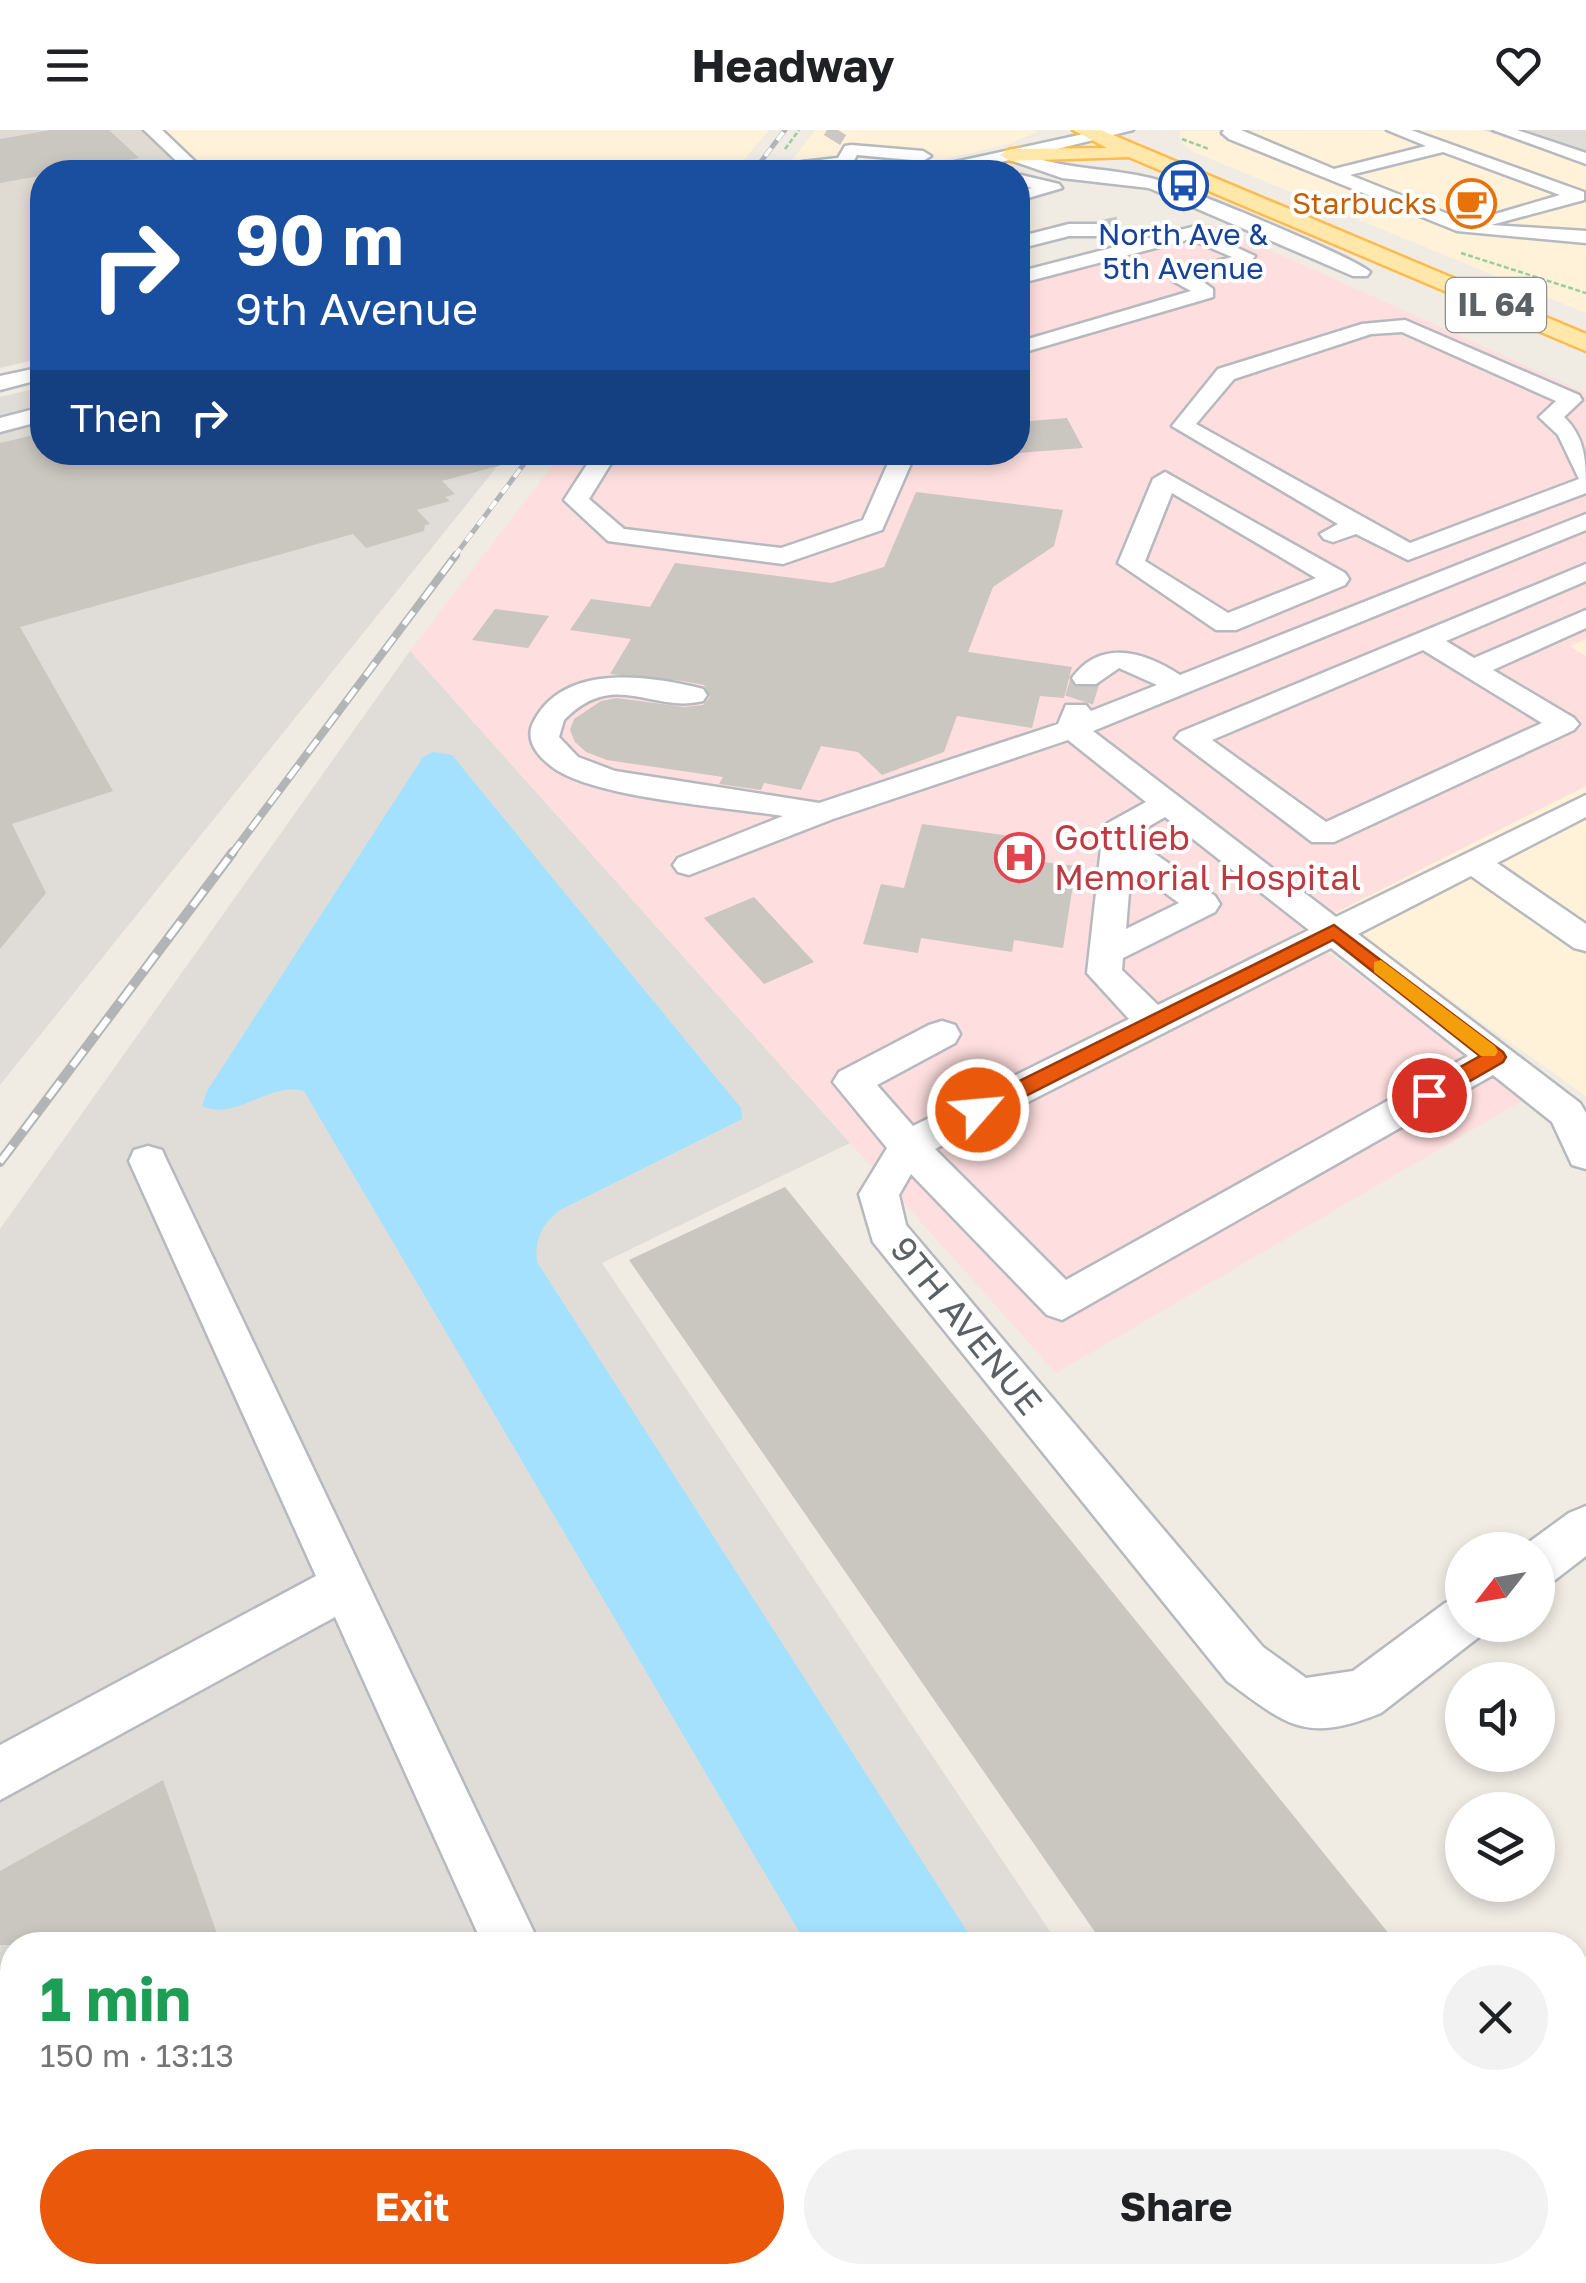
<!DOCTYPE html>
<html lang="en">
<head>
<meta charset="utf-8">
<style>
	body { margin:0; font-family:"Golos Text",sans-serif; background:#f2f2f2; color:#202124; height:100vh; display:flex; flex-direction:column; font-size:38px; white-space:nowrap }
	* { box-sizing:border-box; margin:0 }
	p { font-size:32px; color:#757577 }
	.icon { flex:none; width:55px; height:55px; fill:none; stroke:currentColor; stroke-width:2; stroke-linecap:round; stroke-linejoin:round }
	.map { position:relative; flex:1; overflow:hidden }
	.details { position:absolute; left:0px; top:1802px; width:1588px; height:352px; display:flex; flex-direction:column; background:#fff; border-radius:40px 40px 0 0; box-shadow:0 5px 15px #0003 }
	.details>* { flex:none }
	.top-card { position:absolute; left:30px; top:30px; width:1000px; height:305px; border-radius:40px; box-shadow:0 5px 15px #0003; background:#1a4fa0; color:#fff; overflow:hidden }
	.needle { width:65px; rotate:239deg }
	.buttons { position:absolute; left:1445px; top:1402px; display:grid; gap:20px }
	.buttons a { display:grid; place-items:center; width:110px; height:110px; border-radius:50%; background:#fff; box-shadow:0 5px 15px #0003; font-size:50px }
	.pin { position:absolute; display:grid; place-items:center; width:85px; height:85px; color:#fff; margin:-42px; border:5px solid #fff; border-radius:50%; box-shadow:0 2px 10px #0007 }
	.me { position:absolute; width:110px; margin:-55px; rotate:63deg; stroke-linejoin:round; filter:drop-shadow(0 0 8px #0008) }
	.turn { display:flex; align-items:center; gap:35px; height:210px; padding:0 40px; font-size:45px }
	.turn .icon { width:130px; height:130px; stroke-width:2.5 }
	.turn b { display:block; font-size:70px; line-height:85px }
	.then { display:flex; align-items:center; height:95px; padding:0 40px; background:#0003; gap:20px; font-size:38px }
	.round { display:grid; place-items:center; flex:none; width:105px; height:105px; border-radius:52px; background:#f2f2f2 }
	.headline { display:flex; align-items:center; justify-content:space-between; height:170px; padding:0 40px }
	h1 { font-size:60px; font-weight:700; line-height:75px; color:#1e9e55 }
	.cta { display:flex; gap:20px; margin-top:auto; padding:20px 40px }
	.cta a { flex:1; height:115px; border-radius:60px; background:#ea580c; color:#fff; font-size:40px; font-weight:700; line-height:115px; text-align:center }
	.cta a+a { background:#f2f2f2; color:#202124 }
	header { display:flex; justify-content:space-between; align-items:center; height:130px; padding:0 40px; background:#fff; font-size:45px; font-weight:700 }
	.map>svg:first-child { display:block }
	.commercial { fill:#fff2d9 }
	.industrial { fill:#e0ddd8 }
	.education { fill:#dfdad2 }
	.medical { fill:#fedede }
	.water { fill:#a4e1ff }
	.building { fill:#cac6c0 }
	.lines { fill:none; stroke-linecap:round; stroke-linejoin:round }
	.minor-tunnel-far1 { stroke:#cbc8c4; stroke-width:19; stroke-dasharray:19 9; stroke-linecap:butt }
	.minor-tunnel { stroke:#cbc8c4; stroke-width:29; stroke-dasharray:29 15; stroke-linecap:butt }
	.minor-casing { stroke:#b6babf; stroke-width:5 }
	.major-casing { stroke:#ffbb4d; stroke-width:5 }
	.path { stroke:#97cea1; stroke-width:2.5; stroke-dasharray:5 2.5; stroke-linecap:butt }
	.minor { fill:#fff; fill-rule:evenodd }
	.major { fill:#ffe8a9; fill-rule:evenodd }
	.rail-far2-casing { stroke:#b3b4b5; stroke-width:5 }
	.rail-far1-casing { stroke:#b3b4b5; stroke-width:8 }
	.rail-casing { stroke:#b3b4b5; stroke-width:10 }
	.rail-far2 { stroke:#fff; stroke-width:4; stroke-dasharray:10; stroke-linecap:butt }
	.rail-far1 { stroke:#fff; stroke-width:5; stroke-dasharray:16; stroke-linecap:butt }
	.rail { stroke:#fff; stroke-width:6; stroke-dasharray:20; stroke-linecap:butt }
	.route { fill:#ea580c; stroke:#983908; stroke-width:2.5 }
	.slow { fill:#f59e0b }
	.labels { text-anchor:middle; stroke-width:8; stroke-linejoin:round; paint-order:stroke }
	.far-food-label { font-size:30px; fill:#c56008; stroke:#fff; text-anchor:end }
	.far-transit-label { font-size:30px; fill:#164399; stroke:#fff }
	.shield { fill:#fff; stroke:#8c9093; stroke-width:2.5 }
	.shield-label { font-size:32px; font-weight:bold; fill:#5b6165 }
	.health-label { font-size:35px; fill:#be3a42; stroke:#fff; text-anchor:start }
	.street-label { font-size:35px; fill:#5b6165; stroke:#fff }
</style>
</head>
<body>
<header><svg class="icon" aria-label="menu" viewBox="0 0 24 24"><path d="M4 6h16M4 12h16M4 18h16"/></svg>Headway<svg class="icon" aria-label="heart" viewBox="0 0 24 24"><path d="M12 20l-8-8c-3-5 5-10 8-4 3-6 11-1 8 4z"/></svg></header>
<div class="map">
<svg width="1586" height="2153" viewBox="0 0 1586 2153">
	<rect width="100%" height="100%" fill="#f0ebe3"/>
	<path class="commercial" d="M163,0h606l-35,42h-523z
		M815,0h221v2l-27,12 -120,28h-106z
		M1483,0l103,35v148l-395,-162 -10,-10 -1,-10z
		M1586,382v584l-524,-371z"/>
	<path class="industrial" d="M1483,0h103v35z
		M42,257v65l466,1 -508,632v-688z
		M410,521l440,492 -248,120 457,682h-1047v327h1267l7,11h-1286v-1054z"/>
	<path class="education" d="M0,0h163l48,42h-169v186l-42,10z"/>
	<path class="medical" d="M1210,93l376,170v246l-17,7 17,10v130l-287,145 226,168 -469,274 -646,-722 152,-198 456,-1v-178z"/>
	<path class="water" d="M433,622l19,3 289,353 1,11 -182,91c-19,16 -25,28 -23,52l439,683h-169l-503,-854c-34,-10 -70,31 -102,15l5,-15 216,-334z
		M1000,2143h187l7,10h-188z"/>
	<path class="building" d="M51,0h58l30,28 -139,25v-44z
		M1067,288l16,30 -65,5v-31z
		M42,303v19h192l9,11 42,-11h227l1,10 -71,19 13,13 -10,3 5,4 -33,9 13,14 -5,1 -1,6 -58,17 -13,-14 -333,93 93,164 -101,33 34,69 -46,56v-506z
		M916,362l147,18 -9,36 -61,41 -25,65 104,15 -8,31 -24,-2 -8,32 -75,-12 -13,36 -62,23 -24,-23 -37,-6 -20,44 -37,-7 -3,7 -42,-6 4,-7 -116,-17 -21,-8 -11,-10 -5,-12 4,-11 27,-18 16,-3 67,9 19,-2 7,-8 -6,-12 -21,-4 -73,-7 21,-35 -61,-9 21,-31 59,8 25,-44 157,20 52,-16z
		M495,479l54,7 -21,32 -56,-8z
		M922,694l110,15 -4,21 48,6 -13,82 -49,-8 -2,12 -91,-14 -3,15 -55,-9 18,-60 23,4z
		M754,767l60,65 -50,22 -60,-66z
		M785,1057l613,758h-294l-475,-685z
		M163,1650l58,165h-221v-74z"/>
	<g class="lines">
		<path class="minor-tunnel-far1" d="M832,10l6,-10
			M1100,100l22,-5"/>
		<path class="minor-tunnel" d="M1079,570l7,-22"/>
		<defs>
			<path id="minor" d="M144,0h18l44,42h-18z
				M1102,0h31l-104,26c42,14 80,12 121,22 28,6 204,79 220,94l-3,4h-14l-204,-88 -87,-10 -52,-18 -57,12h-30l9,-5z
				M1224,0h17l93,39 92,-23 -39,-16h24l173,62v8l-93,25 95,6v12l-129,-12 -228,-92 -7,-6zM1443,22l117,43 -92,27 -118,-47z
				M1493,0h24l69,23v11z
				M851,15l72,6 8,5 -8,5 -66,-6 -6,11c-19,4 -41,12 -58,1l9,-5 36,-4 7,-12z
				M1021,45l38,9 3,4 -44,13v-10l14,-3 -14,-4z
				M1069,94h31l9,6 -9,6h-31l-51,13v-12z
				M1192,97l63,29 -7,9 -50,13 15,11v8l-195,57v-12l173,-51 -18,-10v-8l59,-16 -42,-18 -172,45v-12z
				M1405,190l174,75 3,5 -18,17c22,21 22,45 22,76l-178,67 -52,-26 -23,8 -9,-3 -4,-5 18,-10 -166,-98 46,-57 144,-45zM1402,202l154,69 -17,16 19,18 21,44 -169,64 -214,-119 38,-45 137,-45z
				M42,237v12l-42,11v-14z
				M42,277v14l-42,11v-14z
				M595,322h23l-29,47 35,30 157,19 82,-28 30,-68h23l-34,78 -99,34 -175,-23 -44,-41z
				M1165,342l180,101 4,6 -4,6 -109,45h-20l-98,-67 35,-84zM1172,363l144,85 -88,35 -83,-52z
				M1586,384v16l-493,201 243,186 250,-122v22l-89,46 89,61v27l-12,-3 -103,-72 -113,58 222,169 6,10v56l-14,-4 -20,-43 -59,-47 -431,245 -15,-5 -136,-141 -12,21 7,30 357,422 43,31 47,-7 92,-68 17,-7v29h22l-5,12 -98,76c-76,31 -94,12 -154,-32l-354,-439 -14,-48 28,-46 -54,-66 6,-10 90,-47 13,-4 13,4 5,9 -5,9 -78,42 36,41 216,-107 -42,-46 16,-143 5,-7 38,-21 -78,-62 -235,79 -144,56 -11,-3 -5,-7 5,-7 105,-42c-55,-9 -192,-18 -232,-50 -14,-11 -27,-27 -17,-45 31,-59 117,-45 169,-32l4,6 -4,6c-51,13 -88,-33 -139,19l-5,17 19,20 37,14 204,32 239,-79 8,-19h20l5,6 66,-26 -38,-17 -23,16h-20l-4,-6c29,-40 73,-26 108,-3zM1165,687l144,113 -151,75 -36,-35 1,-12 92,-46 5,-8 -5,-8 -81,-57v-4zM1131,738l48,35 -53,26zM1331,818l137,108 -402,224 -131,-131z
				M1586,434v17l-140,60 28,17 112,-48v18l-93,42 81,48 5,6 -5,6 -240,112h-22l-137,-104 5,-6zM1423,520l119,73 -216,99 -114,-82z
				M148,1016l14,4 5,11 373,784h-57l-148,-328 -335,183v-55l316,-169 -187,-415 5,-11z
				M1586,1376v50l-31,24 -17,6v-36l-17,-2 48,-35z
				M1586,1937v65l-11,5v-65z
				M632,2142h64l5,11h-64z"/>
			<path id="major" d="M1073,0h28l485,204v17l-457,-194 -118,4 -11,-6 11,-6 96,-1z"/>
		</defs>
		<use href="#minor" class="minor-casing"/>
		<use href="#major" class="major-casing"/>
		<path class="path" d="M1182,9l27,10
			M785,19l14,-19
			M1461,123l125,40"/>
		<use href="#minor" class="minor"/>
		<use href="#major" class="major"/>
		<defs>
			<path id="rail-far2" d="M753,42l32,-42
				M454,427l79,-105"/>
			<path id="rail-far1" d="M231,725l225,-300"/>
			<path id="rail" d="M0,1032l233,-310"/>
		</defs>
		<use href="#rail-far2" class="rail-far2-casing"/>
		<use href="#rail-far1" class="rail-far1-casing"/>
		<use href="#rail" class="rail-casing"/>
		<use href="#rail-far2" class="rail-far2"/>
		<use href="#rail-far1" class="rail-far1"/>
		<use href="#rail" class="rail"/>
	</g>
	<path class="route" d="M1334,795l169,127 3,5 -3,5 -66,38h-16l-3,-5 3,-6 59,-33 -147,-116 -347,176 -8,3 -11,-9 4,-5z"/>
	<path class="slow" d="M1381,830l114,86 3,5 -3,5h-14l-107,-84v-10z"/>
	<defs>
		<symbol id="bus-ring" viewBox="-11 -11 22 22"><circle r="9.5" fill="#fff" stroke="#1a4fb4" stroke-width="1.5"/><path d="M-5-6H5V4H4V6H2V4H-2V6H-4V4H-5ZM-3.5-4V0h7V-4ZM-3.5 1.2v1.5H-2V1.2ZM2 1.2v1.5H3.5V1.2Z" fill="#1a4fb4"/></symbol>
		<symbol id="cafe-ring" viewBox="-11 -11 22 22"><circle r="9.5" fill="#fff" stroke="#e8710a" stroke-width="1.5"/><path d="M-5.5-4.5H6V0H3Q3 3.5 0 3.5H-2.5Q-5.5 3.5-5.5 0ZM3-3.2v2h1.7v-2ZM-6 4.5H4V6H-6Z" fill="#e8710a"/></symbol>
		<symbol id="hospital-ring" viewBox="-11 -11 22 22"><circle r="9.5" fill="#fff" stroke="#e0444e" stroke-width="1.5"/><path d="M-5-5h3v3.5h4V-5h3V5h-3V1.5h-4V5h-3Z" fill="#e0444e"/></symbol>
	</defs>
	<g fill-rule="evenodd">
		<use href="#bus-ring" x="1156" y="28" width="55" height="55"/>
		<use href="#cafe-ring" x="1444" y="46" width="55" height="55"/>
		<use href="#hospital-ring" x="992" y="700" width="55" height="55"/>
	</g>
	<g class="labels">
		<g class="far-food-label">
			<text x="1437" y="84">Starbucks</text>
		</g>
		<g class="far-transit-label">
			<text x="1183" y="115">North Ave &amp;<tspan x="1183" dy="34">5th Avenue</tspan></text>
		</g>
		<rect class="shield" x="1446" y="148" width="100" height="54" rx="8"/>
		<g class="shield-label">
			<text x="1496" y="186">IL 64</text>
		</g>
		<g class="health-label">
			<text x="1054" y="720">Gottlieb<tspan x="1054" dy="40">Memorial Hospital</tspan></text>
		</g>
		<g class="street-label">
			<text transform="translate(966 1196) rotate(51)" y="12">9TH AVENUE</text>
		</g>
	</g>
</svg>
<div class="buttons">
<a><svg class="needle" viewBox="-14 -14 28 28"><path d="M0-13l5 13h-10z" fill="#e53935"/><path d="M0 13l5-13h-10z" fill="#757577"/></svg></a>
<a><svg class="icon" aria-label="sound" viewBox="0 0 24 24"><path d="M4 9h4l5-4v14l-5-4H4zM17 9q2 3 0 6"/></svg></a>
<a><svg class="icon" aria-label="layers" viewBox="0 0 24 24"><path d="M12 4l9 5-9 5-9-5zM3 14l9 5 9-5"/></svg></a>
</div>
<div class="pin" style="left:1429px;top:965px;background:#d93025"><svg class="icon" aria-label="arrive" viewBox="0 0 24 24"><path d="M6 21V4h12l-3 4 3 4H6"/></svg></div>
<svg class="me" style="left:978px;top:980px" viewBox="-20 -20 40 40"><circle r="17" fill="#ea580c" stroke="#fff" stroke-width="3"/><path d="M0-11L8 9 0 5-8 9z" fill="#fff"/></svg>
<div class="top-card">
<div class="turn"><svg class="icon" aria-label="right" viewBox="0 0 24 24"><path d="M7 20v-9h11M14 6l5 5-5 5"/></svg><div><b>90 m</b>9th Avenue</div></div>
<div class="then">Then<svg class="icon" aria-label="right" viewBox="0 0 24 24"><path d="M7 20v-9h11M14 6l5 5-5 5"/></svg></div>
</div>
<section class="details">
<div class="headline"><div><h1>1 min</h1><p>150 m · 13:13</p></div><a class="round"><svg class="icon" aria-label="close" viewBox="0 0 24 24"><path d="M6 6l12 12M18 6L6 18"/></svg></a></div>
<div class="cta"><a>Exit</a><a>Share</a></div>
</section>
</div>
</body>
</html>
